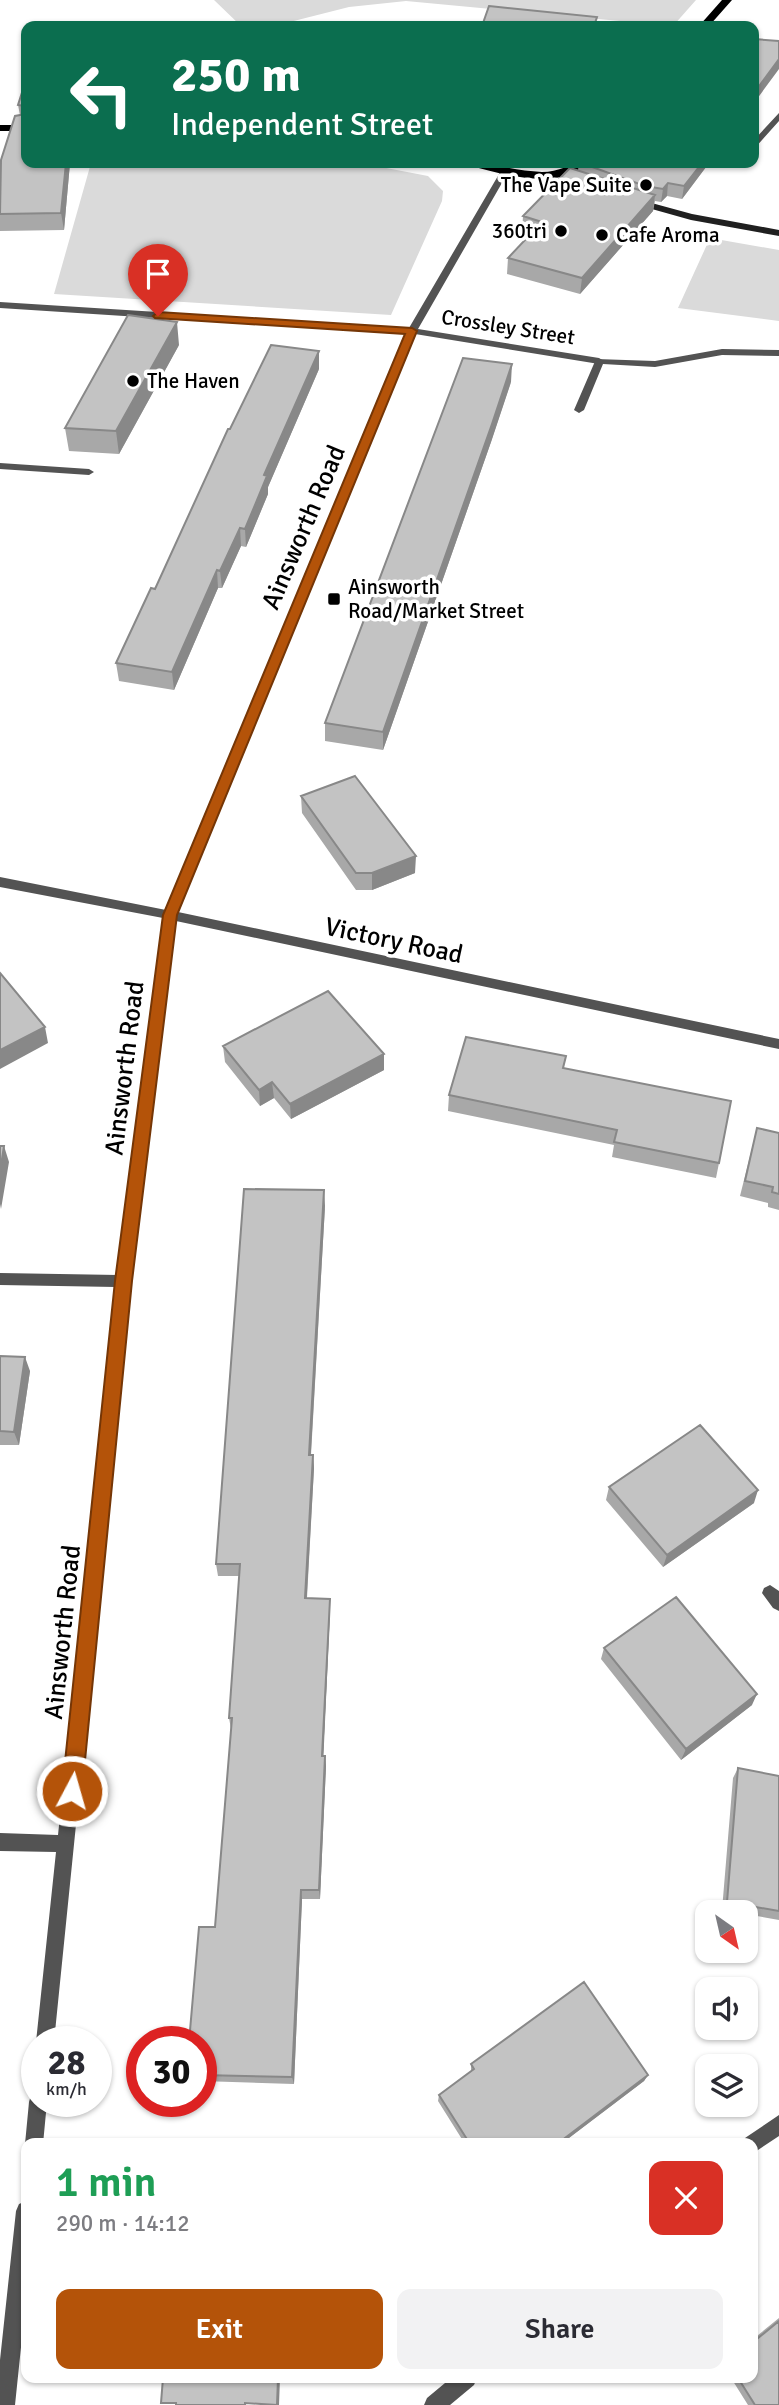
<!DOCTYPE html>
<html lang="en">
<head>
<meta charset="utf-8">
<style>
	body { margin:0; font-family:Signika,sans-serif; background:#f2f2f3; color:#2b2b33; height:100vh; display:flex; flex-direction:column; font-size:26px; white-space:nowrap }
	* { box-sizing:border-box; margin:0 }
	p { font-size:23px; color:#7c7c81 }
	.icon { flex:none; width:38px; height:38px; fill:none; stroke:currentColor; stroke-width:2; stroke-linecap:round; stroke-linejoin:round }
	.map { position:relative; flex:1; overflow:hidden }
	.side { position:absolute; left:21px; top:2138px; width:737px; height:245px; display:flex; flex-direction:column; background:#fff; border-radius:14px; box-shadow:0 2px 5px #0004 }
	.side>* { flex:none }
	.hud { position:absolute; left:21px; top:21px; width:738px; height:147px; border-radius:14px; box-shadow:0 2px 5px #0004; background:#0b6e4f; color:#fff; overflow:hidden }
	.needle { width:46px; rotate:146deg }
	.fabs { position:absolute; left:695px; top:1900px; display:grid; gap:14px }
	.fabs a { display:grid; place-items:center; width:63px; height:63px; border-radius:14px; background:#fff; box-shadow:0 2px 5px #0004; font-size:35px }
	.speed { position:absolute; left:21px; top:2026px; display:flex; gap:14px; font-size:35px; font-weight:700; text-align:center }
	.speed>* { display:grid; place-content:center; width:91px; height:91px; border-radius:50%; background:#fff; box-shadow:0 2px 5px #0004; line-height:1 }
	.speed small { font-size:18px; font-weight:400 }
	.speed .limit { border:10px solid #d22; background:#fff; color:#111 }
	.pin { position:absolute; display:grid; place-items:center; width:60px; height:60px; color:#fff; margin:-72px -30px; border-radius:50% 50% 50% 0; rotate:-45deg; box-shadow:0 0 7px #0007 }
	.pin .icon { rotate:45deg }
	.me { position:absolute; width:77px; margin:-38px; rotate:6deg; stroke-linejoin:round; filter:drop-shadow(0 0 5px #0008) }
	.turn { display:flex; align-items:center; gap:24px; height:147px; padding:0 35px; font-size:32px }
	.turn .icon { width:91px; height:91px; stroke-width:2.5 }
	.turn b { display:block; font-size:49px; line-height:60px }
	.round { display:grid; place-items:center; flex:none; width:74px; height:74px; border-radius:14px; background:#f2f2f3 }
	.head { display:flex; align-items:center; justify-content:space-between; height:119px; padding:0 35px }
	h1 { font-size:42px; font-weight:600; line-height:52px; color:#1e9e55 }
	.action { display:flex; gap:14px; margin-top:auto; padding:14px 35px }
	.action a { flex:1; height:80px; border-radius:14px; background:#b45309; color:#fff; font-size:28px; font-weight:600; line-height:80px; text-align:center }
	.action a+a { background:#f2f2f3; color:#2b2b33 }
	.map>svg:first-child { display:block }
	.green { fill:#dadada }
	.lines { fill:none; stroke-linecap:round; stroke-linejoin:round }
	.lane { fill:#535353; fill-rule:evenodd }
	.street { fill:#535353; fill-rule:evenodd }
	.secondary { fill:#202020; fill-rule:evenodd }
	.primary { fill:#000; fill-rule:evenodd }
	.wall { fill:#a8a8a8 }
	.shaded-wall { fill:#888 }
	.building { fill:#c3c3c3; stroke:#888; stroke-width:2 }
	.route { fill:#b45309; stroke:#753606; stroke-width:2 }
	.poi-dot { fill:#000; stroke:#fff; stroke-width:2.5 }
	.labels { text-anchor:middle; stroke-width:7; stroke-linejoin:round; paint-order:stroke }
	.far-poi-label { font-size:21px; fill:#000; stroke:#fff; text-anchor:start }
	.far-street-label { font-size:21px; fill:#000; stroke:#fff }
	.street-label { font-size:26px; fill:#000; stroke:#fff }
</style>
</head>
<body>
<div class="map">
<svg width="779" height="2405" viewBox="0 0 779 2405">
	<rect width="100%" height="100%" fill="#fff"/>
	<path class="green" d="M214,0h482l-23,26 -267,-25 -57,6 -75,19h-33z
		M91,163h269l68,13 15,15 -1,10 -51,114 -337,-21z
		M710,238l69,12v71l-101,-13z"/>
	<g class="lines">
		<path class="lane" d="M779,113v8l-25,28v-9z
			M722,349l57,1v6l-57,-1 -67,12 -52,-3 -19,46 -5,3 -5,-3 22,-51 59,2z"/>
		<path class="street" d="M506,166l4,3 -92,160 181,29 5,3 -5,3 -184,-30 -237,578 601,127v10l-603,-128 -45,360 -77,761h-17v2l-1,-2 20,-190 -56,-1v-18l58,2 58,-548 -116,-2v-12l118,2 45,-357 -163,-31v-10l166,33 240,-576 -406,-26v-6l409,26 93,-159z
			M0,463l89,6 5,3 -5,3 -89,-6z
			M770,1585l9,6v20l-6,-3 -11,-15 2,-5z
			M37,2093v9h10l-4,42h-17v4l-1,-4 4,-42 2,-7z
			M779,2115v21l-27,18v-10h-9l2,-6z
			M26,2201v98l-11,106h-15v-45l16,-149 3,-7z
			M451,2378h26l-3,7 -24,20h-26l3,-7z"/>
		<path class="secondary" d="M637,199l55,15 87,16v6l-88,-16 -57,-16v-4z"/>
		<path class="primary" d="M722,0h10l-23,26h-10z
			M0,125h26v6h-26z
			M466,163c26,0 50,8 76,9 17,0 31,-10 47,-9 -31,29 -86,11 -122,2z"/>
	</g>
	<path class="wall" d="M26,80v83h44l-6,67 -64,1v-63l20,-53 -2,-10z
		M579,163h130l-27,36 -15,-3 -6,6 -6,-1 -2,10 -73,83 -73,-20 1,-16 22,-24 -8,-2 1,-16 55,-46z
		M179,345l-60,109 -50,-3 -4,-23z
		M319,369l-51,118v7l-22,53 -5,-1 -19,42h-4l-44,102 -55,-9 -3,-18 39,-74 75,-160z
		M511,382l-20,60 -108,308 -58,-9v-18z
		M301,796l114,77 -43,17h-16l-54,-77z
		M223,1046l161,24 -93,49 -17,-21 -14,8 -35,-44z
		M565,1068l154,95 -3,15 -104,-21 2,-12 -166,-34 1,-16z
		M757,1128l22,5v77l-11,-3v-4l-28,-7z
		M325,1206l-14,249h2l1,13 -7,130 23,1v12l-7,145h2l1,10 -6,133h-18l-8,185 -93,-3v-39l14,-115 16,-198 -2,-11 10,-142h-21l-2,-12z
		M0,1356l30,15 -11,74h-19z
		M609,1487l145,16 -91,64 -57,-67z
		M604,1648l148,57 -71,55 -80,-101z
		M738,1768l41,8v144l-33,-6v-1h-10l-14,-3 11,-132z
		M471,2064l177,11 -4,6 -83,63h-96l-27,-43 1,-6 32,-23z
		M779,2318v87h-31l-17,-27h21v-38z"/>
	<path class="shaded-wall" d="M779,59v10l-25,34v-10z
		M66,163h4l-6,67 -3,-17z
		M702,163h7l-27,36 2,-13z
		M668,183l-1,13 -6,6 2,-13z
		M655,195l-2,16 -73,83 2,-16z
		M177,322l2,23 -60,109 -3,-23z
		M319,351v18l-51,118v7l-22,53 -1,-18 19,-54z
		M512,364l-1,18 -20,60 -108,308v-18z
		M240,528l1,18 -19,42 -2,-17z
		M217,570l1,18 -44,102 -2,-18z
		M416,856l-1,17 -43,17v-17z
		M45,1027l3,16 -48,26v-19z
		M384,1054v16l-93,49 -1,-15z
		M272,1082l2,16 -14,8 -1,-16z
		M4,1146l5,16 -8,47 -1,-5v-32z
		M324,1190l1,16 -15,262 -1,-13z
		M25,1357l5,14 -11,74 -5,-13z
		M313,1455l1,13 -8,142 -1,-12z
		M758,1490l-4,13 -91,64 4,-12z
		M330,1599v12l-7,155 -1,-10z
		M757,1694l-5,11 -71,55 5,-11z
		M325,1756l1,10 -6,133 -1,-9z
		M301,1890l1,9 -8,185 -2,-7z
		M648,2075l-4,6 -83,63h-4z
		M278,2378h2l-1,27h-2z"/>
	<path class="building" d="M489,6l108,11 -3,9h-112z
		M754,39l25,2v18l-25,34z
		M26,80v83h40l-5,50 -61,1 1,-54 14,-44 11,-2 -1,-8 -7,-1z
		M581,163h121l-18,23 -16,-3 -5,6 -18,-3z
		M570,168l85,27 -73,83 -74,-20 34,-36 -19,-6z
		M128,315l49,7 -61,109 -51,-3z
		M271,345l48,6 -55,124 3,1 -22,53 -5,-1 -20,43 -3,-1 -45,102 -56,-9 35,-75 4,1 73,-160h2z
		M463,358l49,6 -20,60 -109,308 -58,-9z
		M355,776l61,80 -44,17h-16l-55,-77z
		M0,973l45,54 -45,23z
		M328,991l56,63 -94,50 -18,-22 -13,8 -36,-44z
		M466,1037l100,19 -3,12 168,33 -12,62 -105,-21 3,-12 -168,-35z
		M757,1128l22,5v61l-7,-2 1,-5 -28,-6z
		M0,1146h4l-4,26z
		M244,1189l80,1 -15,265h4l-8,143 25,1 -8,157h3l-6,134h-18l-9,187 -91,-2v-33h-12l10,-115h16l17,-209h-3l11,-154h-24z
		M0,1356l25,1 -11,75 -14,-1z
		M700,1425l58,65 -91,65 -58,-68z
		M676,1597l81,97 -71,55 -82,-101z
		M738,1768l41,8v135l-52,-9z
		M584,1982l64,93 -91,69h-87l-31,-49 35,-26 -3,-5z
		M779,2321v84h-24l-17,-27h14v-35z
		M163,2378h115l-1,27 -32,-2v2h-69v-2h-15z"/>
	<path class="route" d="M158,312l254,16 5,3 -240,584 -45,366 -50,510 -3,6 -7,3 -7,-3 -3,-6 53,-510 48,-366 242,-581 -250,-16 -2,-2z"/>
	<g class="poi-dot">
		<circle cx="646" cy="185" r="7"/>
		<circle cx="561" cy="231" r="7"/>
		<circle cx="602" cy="235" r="7"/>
		<circle cx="133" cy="381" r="7"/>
		<rect x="327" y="592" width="14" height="14" rx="3.5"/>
	</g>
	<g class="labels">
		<g class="far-poi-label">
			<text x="632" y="192" text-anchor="end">The Vape Suite</text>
			<text x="547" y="238" text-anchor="end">360tri</text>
			<text x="616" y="242">Cafe Aroma</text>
			<text x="147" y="388">The Haven</text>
			<text x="348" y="594">Ainsworth<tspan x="348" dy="24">Road/Market Street</tspan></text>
		</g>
		<g class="far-street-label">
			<text transform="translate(508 327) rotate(9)" y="7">Crossley Street</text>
		</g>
		<g class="street-label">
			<text transform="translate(303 527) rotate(-67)" y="9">Ainsworth Road</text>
			<text transform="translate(394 940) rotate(12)" y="9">Victory Road</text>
			<text transform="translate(124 1068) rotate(-83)" y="9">Ainsworth Road</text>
			<text transform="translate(62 1632) rotate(-84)" y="9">Ainsworth Road</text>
		</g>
	</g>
</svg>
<div class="fabs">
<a><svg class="needle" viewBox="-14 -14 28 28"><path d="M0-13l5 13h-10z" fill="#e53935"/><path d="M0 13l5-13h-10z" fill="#7c7c81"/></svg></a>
<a><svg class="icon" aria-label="sound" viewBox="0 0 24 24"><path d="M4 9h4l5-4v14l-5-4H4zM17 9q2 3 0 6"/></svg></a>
<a><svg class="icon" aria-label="layers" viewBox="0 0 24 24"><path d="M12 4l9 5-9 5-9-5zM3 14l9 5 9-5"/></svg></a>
</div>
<div class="speed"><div>28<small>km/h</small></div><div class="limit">30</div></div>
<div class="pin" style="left:158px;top:316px;background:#d93025"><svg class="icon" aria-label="arrive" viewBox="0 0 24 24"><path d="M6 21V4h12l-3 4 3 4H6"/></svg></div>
<svg class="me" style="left:72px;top:1791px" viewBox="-20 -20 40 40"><circle r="17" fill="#b45309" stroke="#fff" stroke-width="3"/><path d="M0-11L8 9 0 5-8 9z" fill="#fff"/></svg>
<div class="hud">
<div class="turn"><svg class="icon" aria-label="left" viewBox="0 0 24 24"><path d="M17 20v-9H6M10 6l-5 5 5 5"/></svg><div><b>250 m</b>Independent Street</div></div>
</div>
<section class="side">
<div class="head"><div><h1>1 min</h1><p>290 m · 14:12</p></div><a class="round" style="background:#d93025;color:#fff"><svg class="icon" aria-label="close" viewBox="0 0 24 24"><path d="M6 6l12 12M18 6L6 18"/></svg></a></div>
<div class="action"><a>Exit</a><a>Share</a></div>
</section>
</div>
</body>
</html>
